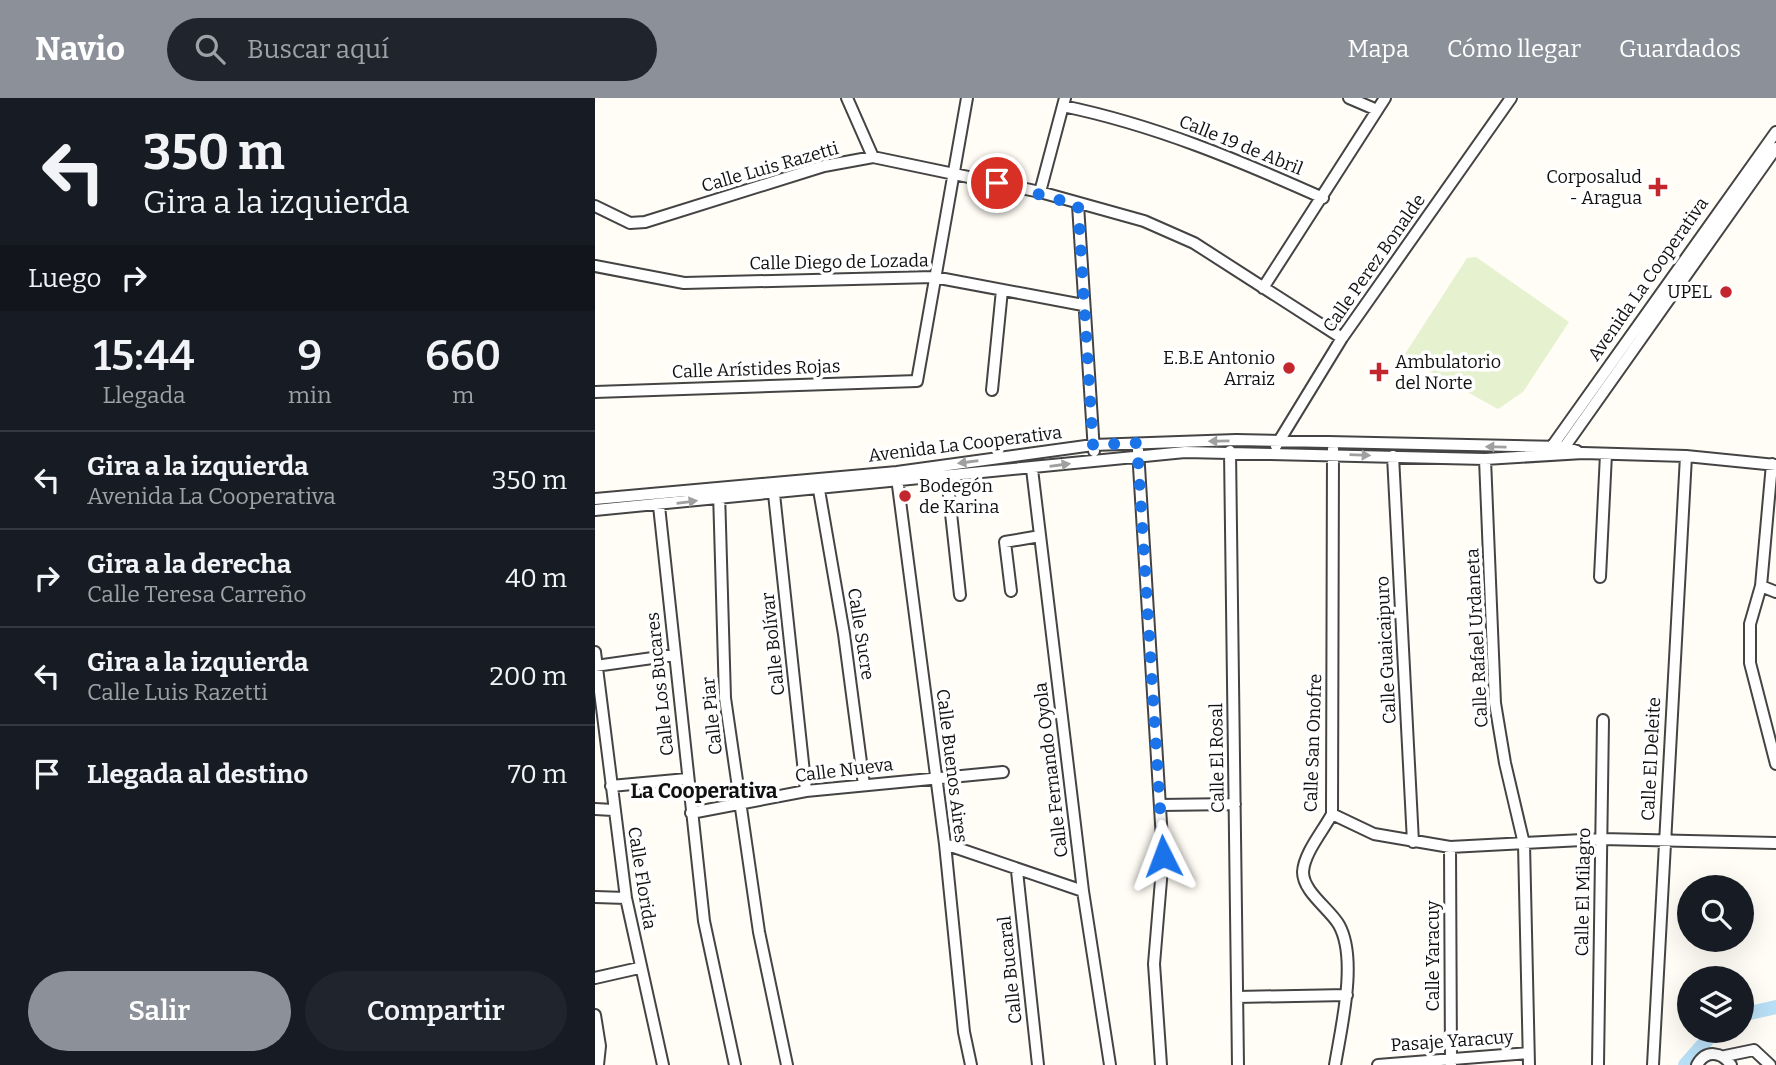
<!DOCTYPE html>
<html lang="es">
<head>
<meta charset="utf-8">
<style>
	body { margin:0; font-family:Bitter,serif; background:#20242c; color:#f1f3f6; height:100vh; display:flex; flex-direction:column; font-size:26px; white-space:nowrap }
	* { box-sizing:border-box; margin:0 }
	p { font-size:23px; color:#9ea1a6 }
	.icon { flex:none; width:38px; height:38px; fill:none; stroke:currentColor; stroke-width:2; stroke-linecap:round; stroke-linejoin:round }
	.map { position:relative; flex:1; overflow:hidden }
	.drawer { display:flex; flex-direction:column; background:#171b24; width:595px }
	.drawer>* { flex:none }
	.hud { background:#171b24; color:#f1f3f6; overflow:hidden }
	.buttons { position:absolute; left:1082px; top:777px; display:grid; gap:14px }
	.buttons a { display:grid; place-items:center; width:77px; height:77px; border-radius:50%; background:#171b24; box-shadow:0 7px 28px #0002; font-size:35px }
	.pin { position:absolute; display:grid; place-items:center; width:60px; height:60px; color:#fff; margin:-30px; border:4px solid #fff; border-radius:50%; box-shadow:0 2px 7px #0007 }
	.me { position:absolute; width:77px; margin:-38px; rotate:357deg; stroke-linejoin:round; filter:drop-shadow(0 0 5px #0008) }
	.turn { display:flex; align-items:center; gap:24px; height:147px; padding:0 28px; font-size:32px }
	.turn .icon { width:91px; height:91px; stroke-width:2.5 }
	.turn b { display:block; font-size:49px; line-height:60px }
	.then { display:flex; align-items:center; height:66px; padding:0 28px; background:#0003; gap:14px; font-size:26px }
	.eta { display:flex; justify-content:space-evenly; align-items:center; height:119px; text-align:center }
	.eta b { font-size:42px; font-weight:600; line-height:49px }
	.action { display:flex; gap:14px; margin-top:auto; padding:14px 28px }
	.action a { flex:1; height:80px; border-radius:42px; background:#8c9099; color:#fff; font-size:28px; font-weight:600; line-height:80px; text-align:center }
	.action a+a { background:#20242c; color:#f1f3f6 }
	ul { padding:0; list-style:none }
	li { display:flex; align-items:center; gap:21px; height:98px; padding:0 28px; border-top:2px solid #363941 }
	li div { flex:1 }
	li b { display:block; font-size:26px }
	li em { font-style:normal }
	header { display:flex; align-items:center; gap:42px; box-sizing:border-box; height:98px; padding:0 35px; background:#8c9099; color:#fff }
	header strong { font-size:33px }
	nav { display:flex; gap:38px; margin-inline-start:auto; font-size:24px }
	.search { width:490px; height:63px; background:#20242c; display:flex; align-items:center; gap:18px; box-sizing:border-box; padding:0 24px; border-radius:38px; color:#9ea1a6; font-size:26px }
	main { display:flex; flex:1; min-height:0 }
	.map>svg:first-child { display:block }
	.pitch { fill:#e6f2cf }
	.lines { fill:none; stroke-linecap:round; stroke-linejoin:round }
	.river { stroke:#b9e0f7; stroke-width:14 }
	.minor-casing { stroke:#444; stroke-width:14 }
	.minor { stroke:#fff; stroke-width:10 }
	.oneway { fill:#a0a0a0 }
	.route { stroke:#1a73e8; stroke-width:12; stroke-dasharray:0 21.6 }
	.poi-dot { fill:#c4262e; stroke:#fff; stroke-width:2.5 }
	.labels { text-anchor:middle; stroke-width:7; stroke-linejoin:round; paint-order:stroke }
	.street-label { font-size:18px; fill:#111; stroke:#fff }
	.poi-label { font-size:18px; fill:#111; stroke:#fff; text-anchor:end }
	.quarter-label { font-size:21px; font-weight:bold; fill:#111; stroke:#fff }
</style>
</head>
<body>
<header>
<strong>Navio</strong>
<div class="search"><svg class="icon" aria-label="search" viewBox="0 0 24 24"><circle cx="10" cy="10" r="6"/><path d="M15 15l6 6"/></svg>Buscar aquí</div>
<nav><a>Mapa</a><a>Cómo llegar</a><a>Guardados</a></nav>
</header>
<main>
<section class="drawer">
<div class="hud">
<div class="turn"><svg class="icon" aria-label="left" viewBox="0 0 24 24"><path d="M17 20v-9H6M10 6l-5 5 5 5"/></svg><div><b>350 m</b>Gira a la izquierda</div></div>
<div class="then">Luego<svg class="icon" aria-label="right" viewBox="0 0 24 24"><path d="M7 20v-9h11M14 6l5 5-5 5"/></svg></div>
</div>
<div class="eta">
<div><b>15:44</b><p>Llegada</p></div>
<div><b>9</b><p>min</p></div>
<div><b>660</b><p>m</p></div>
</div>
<ul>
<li><svg class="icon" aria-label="left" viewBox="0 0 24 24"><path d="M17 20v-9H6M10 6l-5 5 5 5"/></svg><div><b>Gira a la izquierda</b><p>Avenida La Cooperativa</p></div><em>350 m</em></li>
<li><svg class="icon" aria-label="right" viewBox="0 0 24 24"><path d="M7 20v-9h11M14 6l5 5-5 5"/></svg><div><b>Gira a la derecha</b><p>Calle Teresa Carreño</p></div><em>40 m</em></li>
<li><svg class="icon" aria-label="left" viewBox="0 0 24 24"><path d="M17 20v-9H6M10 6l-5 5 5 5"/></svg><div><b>Gira a la izquierda</b><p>Calle Luis Razetti</p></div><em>200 m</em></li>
<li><svg class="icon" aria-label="arrive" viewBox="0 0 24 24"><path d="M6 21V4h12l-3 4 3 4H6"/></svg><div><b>Llegada al destino</b></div><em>70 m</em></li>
</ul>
<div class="action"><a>Salir</a><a>Compartir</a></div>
</section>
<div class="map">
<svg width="1181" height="967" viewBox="0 0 1181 967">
	<rect width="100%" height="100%" fill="#fffdf5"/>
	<path class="pitch" d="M881,159l93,65 -46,70 -25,17 -95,-52 64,-99z"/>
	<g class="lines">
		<path class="river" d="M1146,917l35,-8
			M1090,967l30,-34"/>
		<defs>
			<path id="minor" d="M252,0l26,59
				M754,0l28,12
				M468,8c92,19 175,54 260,92
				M445,94l25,-94
				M483,107l16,246
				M0,108l35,17 15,-1 179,-56 49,-9 167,35 104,29 50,22 148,95
				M0,168l89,17 250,-6 149,28
				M668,190l122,-190
				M397,292l10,-100
				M0,294l322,-11 50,-283
				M681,348l66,-108 169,-240
				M738,351l-1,365c-9,17 -28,39 -29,58 0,20 27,37 36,53 19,34 2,103 -4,140
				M543,352l25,406 -9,108 7,101
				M635,353l8,614
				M953,354l228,-320
				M966,354l215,-304
				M798,358l20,386
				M890,361l10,244 10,60 19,81 5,221
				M1177,366l-11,122 -11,38v39l26,101
				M437,371l51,422 27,174
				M352,379l13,118
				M302,380l48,366 19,188 7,33
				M224,392l25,144 20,151
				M124,394l6,206 34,234 28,133
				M179,396l32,297
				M0,401l302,-27 196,-27 143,-5 328,7 13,4
				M64,408l45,415 31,144
				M0,412l590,-58 300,7 98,-6 103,3 90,9
				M1005,479l6,-123
				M1166,488l15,6
				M416,493l-6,-49 35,-6
				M0,554l31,246 37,167
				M0,568l79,-11
				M16,688l76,-7
				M565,707l75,-1
				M0,711l18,1
				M96,715l115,-22 197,-19
				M737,716l42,20 76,13 152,-8 174,4
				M350,746l138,47
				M855,749l1,218
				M422,773l21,194
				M0,799l31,1
				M0,880l44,-10
				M642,899l110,-2
				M0,917l5,31 -2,19
				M1130,958l29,-6 16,15
				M783,967l150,-12
				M1003,967l5,-345
				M1058,967l33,-609
				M1102,967c9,-16 25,-13 34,0"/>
		</defs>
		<use href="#minor" class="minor-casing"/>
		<use href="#minor" class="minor"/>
	</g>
	<defs><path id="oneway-solid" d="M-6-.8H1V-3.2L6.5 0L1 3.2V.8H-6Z" transform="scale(1.75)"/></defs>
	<g class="oneway">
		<use href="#oneway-solid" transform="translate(624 343) rotate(179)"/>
		<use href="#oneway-solid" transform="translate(901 349) rotate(-179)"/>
		<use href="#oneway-solid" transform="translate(765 357) rotate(2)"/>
		<use href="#oneway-solid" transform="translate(373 364) rotate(172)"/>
		<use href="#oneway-solid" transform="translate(465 367) rotate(-8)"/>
		<use href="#oneway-solid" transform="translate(92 404) rotate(-7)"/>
	</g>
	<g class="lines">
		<path class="route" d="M402,85l81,22 15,240 44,-2 26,413"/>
	</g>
	<g class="poi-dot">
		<path d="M1059.5 78.5h7v7h7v7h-7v7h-7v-7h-7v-7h7z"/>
		<circle cx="1131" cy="194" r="7"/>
		<circle cx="694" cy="270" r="7"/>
		<path d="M780.5 263.5h7v7h7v7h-7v7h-7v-7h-7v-7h7z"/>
		<circle cx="310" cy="398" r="7"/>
	</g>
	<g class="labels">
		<g class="street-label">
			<text transform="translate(646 47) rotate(22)" y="6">Calle 19 de Abril</text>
			<text transform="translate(175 69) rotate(-16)" y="6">Calle Luis Razetti</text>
			<text transform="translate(244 164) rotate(-1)" y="6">Calle Diego de Lozada</text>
			<text transform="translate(779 165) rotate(-55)" y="6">Calle Perez Bonalde</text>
			<text transform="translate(1053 181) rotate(-55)" y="6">Avenida La Cooperativa</text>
			<text transform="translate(161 271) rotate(-2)" y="6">Calle Arístides Rojas</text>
			<text transform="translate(370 346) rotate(-7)" y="6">Avenida La Cooperativa</text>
			<text transform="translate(266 536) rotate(81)" y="6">Calle Sucre</text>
			<text transform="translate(882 540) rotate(-93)" y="6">Calle Rafael Urdaneta</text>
			<text transform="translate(178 546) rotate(-96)" y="6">Calle Bolívar</text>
			<text transform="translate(791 552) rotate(-93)" y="6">Calle Guaicaipuro</text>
			<text transform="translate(65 586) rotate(-96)" y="6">Calle Los Bucares</text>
			<text transform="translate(117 618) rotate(-96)" y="6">Calle Piar</text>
			<text transform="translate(718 645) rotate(-88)" y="6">Calle San Onofre</text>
			<text transform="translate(622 660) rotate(-91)" y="6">Calle El Rosal</text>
			<text transform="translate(1056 661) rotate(-87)" y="6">Calle El Deleite</text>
			<text transform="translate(357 668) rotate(83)" y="6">Calle Buenos Aires</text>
			<text transform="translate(249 672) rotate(-7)" y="6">Calle Nueva</text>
			<text transform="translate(456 672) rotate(-97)" y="6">Calle Fernando Oyola</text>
			<text transform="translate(47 780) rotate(81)" y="6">Calle Florida</text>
			<text transform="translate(988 794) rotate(-89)" y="6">Calle El Milagro</text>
			<text transform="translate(838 858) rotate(-90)" y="6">Calle Yaracuy</text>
			<text transform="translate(415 872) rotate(-96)" y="6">Calle Bucaral</text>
			<text transform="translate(857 943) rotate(-4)" y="6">Pasaje Yaracuy</text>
		</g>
		<g class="poi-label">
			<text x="1047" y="85">Corposalud<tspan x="1047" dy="21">- Aragua</tspan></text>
			<text x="1117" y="200">UPEL</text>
			<text x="680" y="266">E.B.E Antonio<tspan x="680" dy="21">Arraiz</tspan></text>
			<text x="800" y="270" text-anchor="start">Ambulatorio<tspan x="800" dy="21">del Norte</tspan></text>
			<text x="324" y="394" text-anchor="start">Bodegón<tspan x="324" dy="21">de Karina</tspan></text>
		</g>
		<g class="quarter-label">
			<text x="109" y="700">La Cooperativa</text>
		</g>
	</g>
</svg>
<div class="buttons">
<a><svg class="icon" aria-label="search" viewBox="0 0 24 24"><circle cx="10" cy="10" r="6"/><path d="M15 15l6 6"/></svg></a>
<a><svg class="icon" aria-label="layers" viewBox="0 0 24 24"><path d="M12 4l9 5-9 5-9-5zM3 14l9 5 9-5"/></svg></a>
</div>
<div class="pin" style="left:402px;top:85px;background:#d93025"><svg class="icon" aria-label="arrive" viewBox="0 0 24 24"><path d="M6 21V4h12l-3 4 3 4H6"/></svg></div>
<svg class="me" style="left:568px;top:758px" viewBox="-20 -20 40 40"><path d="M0-17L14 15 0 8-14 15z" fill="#1a73e8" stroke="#fff" stroke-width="4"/></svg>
</div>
</main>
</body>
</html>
